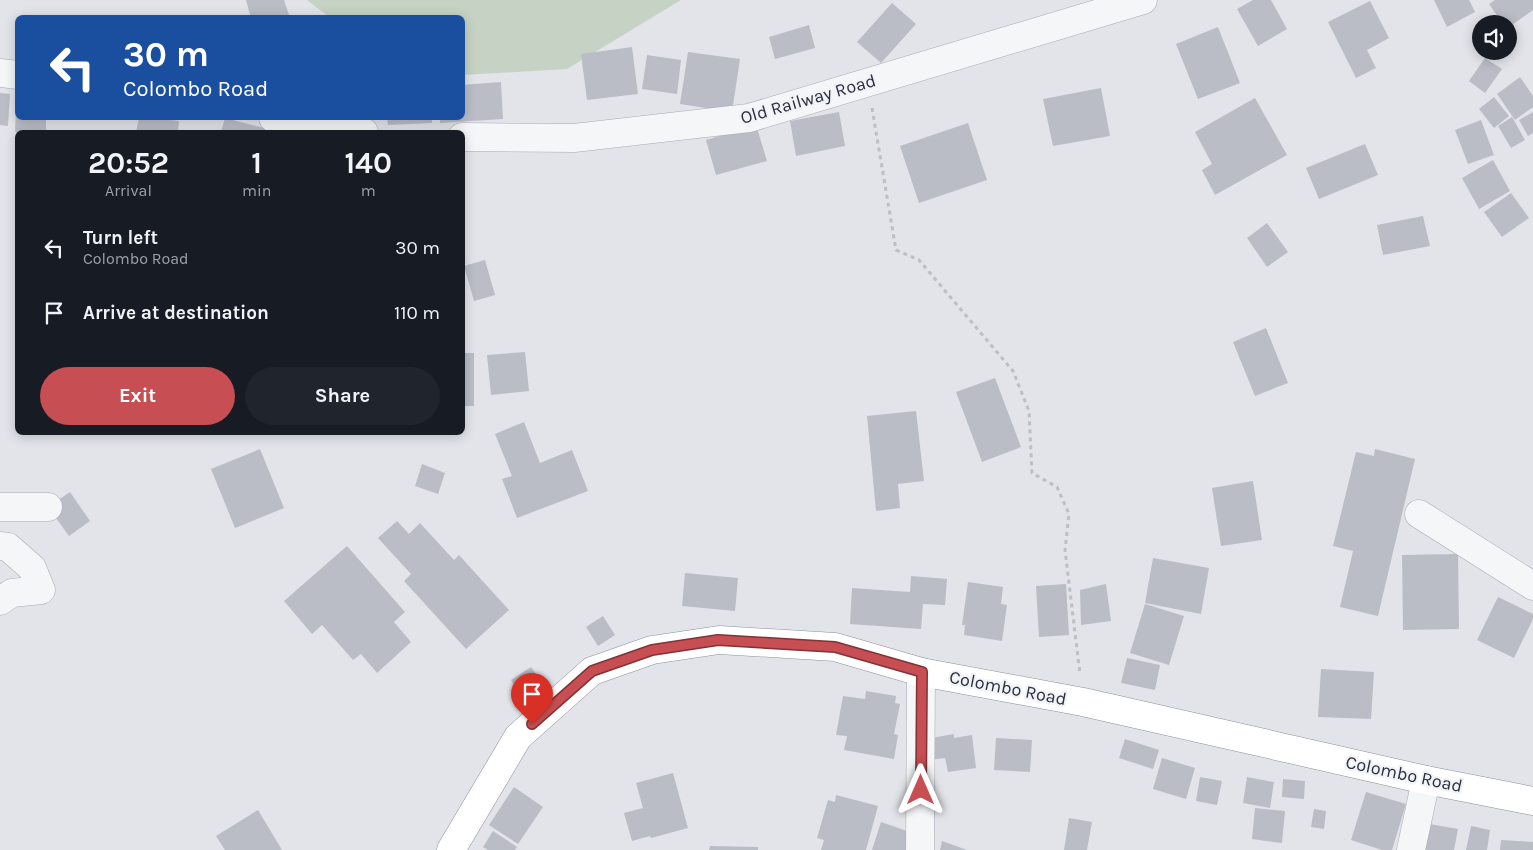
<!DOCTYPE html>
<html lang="en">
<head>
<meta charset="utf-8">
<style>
	body { margin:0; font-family:Karla,sans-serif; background:#20242c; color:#f1f3f6; height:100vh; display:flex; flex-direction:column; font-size:19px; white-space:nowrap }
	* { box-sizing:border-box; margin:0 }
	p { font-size:16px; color:#9ea1a6 }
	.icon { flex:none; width:28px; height:28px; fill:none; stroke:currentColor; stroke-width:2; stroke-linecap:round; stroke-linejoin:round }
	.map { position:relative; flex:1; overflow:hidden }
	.panel { position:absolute; left:15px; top:130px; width:450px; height:305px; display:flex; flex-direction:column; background:#171b24; border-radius:8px; box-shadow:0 2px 12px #0003 }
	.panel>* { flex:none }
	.guide { position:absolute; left:15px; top:15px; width:450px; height:105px; border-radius:8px; box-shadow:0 2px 12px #0003; background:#1a4fa0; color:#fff; overflow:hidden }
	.controls { position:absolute; left:1472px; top:15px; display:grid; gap:10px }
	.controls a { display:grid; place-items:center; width:45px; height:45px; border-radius:50%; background:#171b24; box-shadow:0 2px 12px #0003; font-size:25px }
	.pin { position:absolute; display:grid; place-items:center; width:42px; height:42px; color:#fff; margin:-51px -21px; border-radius:50% 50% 50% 0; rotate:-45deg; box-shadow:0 0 5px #0007 }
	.pin .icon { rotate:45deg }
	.me { position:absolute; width:55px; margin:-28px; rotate:0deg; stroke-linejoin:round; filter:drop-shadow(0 0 4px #0008) }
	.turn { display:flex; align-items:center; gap:18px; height:105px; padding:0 25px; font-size:22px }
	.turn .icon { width:65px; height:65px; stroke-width:2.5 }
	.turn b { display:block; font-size:35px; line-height:42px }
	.eta { display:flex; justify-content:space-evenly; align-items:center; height:85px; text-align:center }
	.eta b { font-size:30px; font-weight:700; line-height:35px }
	.cta { display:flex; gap:10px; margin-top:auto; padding:10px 25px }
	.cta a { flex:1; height:58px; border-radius:30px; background:#c74e52; color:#fff; font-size:20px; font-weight:700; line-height:58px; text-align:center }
	.cta a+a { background:#20242c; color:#f1f3f6 }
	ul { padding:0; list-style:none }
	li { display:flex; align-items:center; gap:15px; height:65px; padding:0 25px }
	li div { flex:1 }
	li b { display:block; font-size:19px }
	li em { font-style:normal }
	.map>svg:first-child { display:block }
	.green { fill:#c6d3c4 }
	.building { fill:#babdc6 }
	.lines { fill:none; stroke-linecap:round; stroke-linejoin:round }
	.minor-casing { stroke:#a7aab4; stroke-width:29 }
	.highway-casing { stroke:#8a90a0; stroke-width:29 }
	.path { stroke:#bcbfc5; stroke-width:3; stroke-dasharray:4 4; stroke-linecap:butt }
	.minor { stroke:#f5f6f8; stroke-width:28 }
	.highway { stroke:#fff; stroke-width:28 }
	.route-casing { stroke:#813335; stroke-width:12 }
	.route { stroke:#c74e52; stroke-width:9 }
	.labels { text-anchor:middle; stroke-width:4.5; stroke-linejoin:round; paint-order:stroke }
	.street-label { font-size:18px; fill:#2b3041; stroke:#f2f3f7 }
</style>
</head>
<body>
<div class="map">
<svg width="1533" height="850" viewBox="0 0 1533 850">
	<rect width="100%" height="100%" fill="#e2e4ea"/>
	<path class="green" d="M307,0h374l-114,69 -104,6 -1,-57 -133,-1z"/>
	<path class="building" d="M246,0h38l6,18h-39z
		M1253,0h18l16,29 -29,17 -21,-37z
		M1434,0h35l6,12 -28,15z
		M1495,0h38v10l-24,17v-3h-6l-14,-20z
		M1370,1l19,37 -22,12 9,18 -20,10 -28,-56z
		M892,3l24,21 -35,39 -24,-21z
		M809,25l6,23 -40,11 -6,-22z
		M1218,27l22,56 -42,16 -22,-55z
		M632,47l6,47 -51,6 -6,-46z
		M688,52l52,7 -8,53 -52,-8z
		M647,55l34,5 -4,34 -35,-5z
		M1485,58l17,11 -17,24 -16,-12z
		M1520,77l13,19v11l-18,13 -18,-26z
		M501,82l2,37 -63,4v-5h22v-33z
		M1101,88l9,48 -57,10 -10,-47z
		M0,93l10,1 -2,32 -8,-1z
		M1494,97l15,19 -15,12 -15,-19z
		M1255,98l32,57 -72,40 -13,-25 10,-6 -17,-32z
		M16,102h2v16h28v14h-31z
		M839,112l6,34 -49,10 -6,-35z
		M1533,112v21l-5,3 -9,-16z
		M1512,117l13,23 -14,8 -13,-22z
		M139,118h15l25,3 -1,11h-42z
		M225,118l55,14h-59z
		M387,118h45v5l-44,2z
		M1481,120l13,35 -26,9 -13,-34z
		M968,123l19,57 -68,23 -19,-57z
		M756,125l11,36 -51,14 -10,-35z
		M1365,144l13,31 -59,24 -13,-31z
		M1493,160l17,31 -31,18 -17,-31z
		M1511,193l18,25 -27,19 -18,-25z
		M1423,216l7,30 -47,9 -6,-30z
		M1267,223l21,29 -21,15 -20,-29z
		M485,260l10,35 -21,6 -10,-35z
		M1266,328l22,55 -33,13 -22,-54z
		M525,352l4,39 -38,4 -4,-40z
		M462,353h12v53h-12z
		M995,378l26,69 -39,15 -26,-70z
		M916,411l8,70 -26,3 2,24 -24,3 -9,-95z
		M524,422l16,41 32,-13 16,41 -71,27 -15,-39 10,-3 -17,-42z
		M260,449l24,59 -49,20 -24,-59z
		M1375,449l40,10 -37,157 -38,-9 13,-56 -20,-5 23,-94 18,4z
		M422,464l23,9 -7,21 -23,-8z
		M1253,481l9,59 -41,6 -9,-58z
		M70,492l20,29 -21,15 -21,-29z
		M397,521l12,13 11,-11 34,37 5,-5 50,55 -43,39 -62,-68 7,-7 -33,-36z
		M347,546l58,66 -11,10 17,20 -34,31 -16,-19 -8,6 -31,-35 -10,9 -28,-33z
		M1458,554l1,75 -56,1 -1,-75z
		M1153,558l56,10 -8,46 -56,-11z
		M685,573l53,5 -3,33 -53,-5z
		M911,576l36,3 -2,26 -22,-1 -2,25 -71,-5 2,-36 58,4z
		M968,582l35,5 -2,17 6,1 -5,36 -38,-6 1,-10h-3z
		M1066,584l3,51 -30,2 -3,-51z
		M1106,584l5,37 -30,4 -1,-35z
		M1498,597l35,17v5l-19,39 -37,-18z
		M1145,604l39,12 -15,49 -39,-12z
		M603,616l12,19 -17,11 -12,-19z
		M1127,658l33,7 -5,25 -34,-7z
		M531,667l10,14 -21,14 -9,-15z
		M1321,669l53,3 -3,47 -53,-2z
		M866,691l30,5 -1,7 5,1 -6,30 4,1 -4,24 -50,-9 3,-14 -11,-1 7,-39 22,3z
		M954,734v4l18,-3 4,33 -28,4 -3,-14 -16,2 -3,-21z
		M996,738l36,2 -2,32 -36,-2z
		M1125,739l34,11 -6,19 -34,-11z
		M1162,758l33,10 -9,31 -33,-10z
		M673,773l15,55 -37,10 -1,-2 -18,5 -8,-28 19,-5 -7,-25z
		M1200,777l22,4 -5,24 -21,-4z
		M1247,777l27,5 -4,26 -27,-5z
		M1283,779l22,2 -1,18 -22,-2z
		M514,787l29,20 -25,37 -29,-19z
		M1366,792l40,12 -14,46h-10l-31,-10z
		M836,795l42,11 -12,44h-45l3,-10 -7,-2 11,-38 7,2z
		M1255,808l30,3 -3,32 -30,-4z
		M1314,809l12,2 -2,18 -13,-2z
		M258,810l24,40h-57l-9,-14z
		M1069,818l23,4 -5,28h-23z
		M881,822l32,11 -5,17h-36z
		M1424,823l34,6 -4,21h-35z
		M1471,826l19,4 -3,20h-21z
		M493,831l24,16 -2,3h-27l-5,-3z
		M1501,840l32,2v8h-33z
		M942,841l25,9h-27z
		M710,846l48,1v3h-49z"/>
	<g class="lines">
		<defs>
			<path id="minor" d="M0,73l18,2
				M273,118l91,14
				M462,137l112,1 175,-20 394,-118
				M0,507h48
				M1419,514l114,72
				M0,546l8,1 24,21 9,22 -29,3 -12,8
				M920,850l1,-178
				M1411,850l15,-70"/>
			<path id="highway" d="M451,850l67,-113 74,-66 60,-21 67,-10 116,7 86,25 162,30 343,78 107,21"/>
		</defs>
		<use href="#minor" class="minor-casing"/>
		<use href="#highway" class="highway-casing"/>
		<path class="path" d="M872,108l24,142 23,10 94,111 16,40 3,62 25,14 12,27 -4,36 15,124"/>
		<use href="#minor" class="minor"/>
		<use href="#highway" class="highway"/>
	</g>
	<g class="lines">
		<defs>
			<path id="route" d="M532,724l60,-53 60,-21 66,-10 117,7 87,25 -1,118"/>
		</defs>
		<use href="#route" class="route-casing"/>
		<use href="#route" class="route"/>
	</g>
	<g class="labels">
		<g class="street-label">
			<text transform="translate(808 99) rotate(-16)" y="6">Old Railway Road</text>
			<text transform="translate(1008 688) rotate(11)" y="6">Colombo Road</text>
			<text transform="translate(1404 774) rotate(12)" y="6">Colombo Road</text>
		</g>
	</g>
</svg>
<div class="controls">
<a><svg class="icon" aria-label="sound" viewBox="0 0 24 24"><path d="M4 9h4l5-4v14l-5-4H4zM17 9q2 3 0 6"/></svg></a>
</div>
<div class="pin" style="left:532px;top:724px;background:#d93025"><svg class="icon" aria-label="arrive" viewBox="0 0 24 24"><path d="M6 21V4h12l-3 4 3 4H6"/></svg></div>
<svg class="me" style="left:921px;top:790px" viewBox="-20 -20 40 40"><path d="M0-17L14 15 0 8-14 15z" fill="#c74e52" stroke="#fff" stroke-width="4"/></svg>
<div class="guide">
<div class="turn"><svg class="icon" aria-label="left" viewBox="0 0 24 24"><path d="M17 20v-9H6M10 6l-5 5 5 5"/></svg><div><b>30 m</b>Colombo Road</div></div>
</div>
<section class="panel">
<div class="eta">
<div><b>20:52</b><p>Arrival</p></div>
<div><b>1</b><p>min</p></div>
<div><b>140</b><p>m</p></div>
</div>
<ul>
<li><svg class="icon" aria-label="left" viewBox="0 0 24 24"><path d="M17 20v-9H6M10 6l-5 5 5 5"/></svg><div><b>Turn left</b><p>Colombo Road</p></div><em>30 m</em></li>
<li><svg class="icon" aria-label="arrive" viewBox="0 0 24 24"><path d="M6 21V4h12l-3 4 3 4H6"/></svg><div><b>Arrive at destination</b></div><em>110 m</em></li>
</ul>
<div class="cta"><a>Exit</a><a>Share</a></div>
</section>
</div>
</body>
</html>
